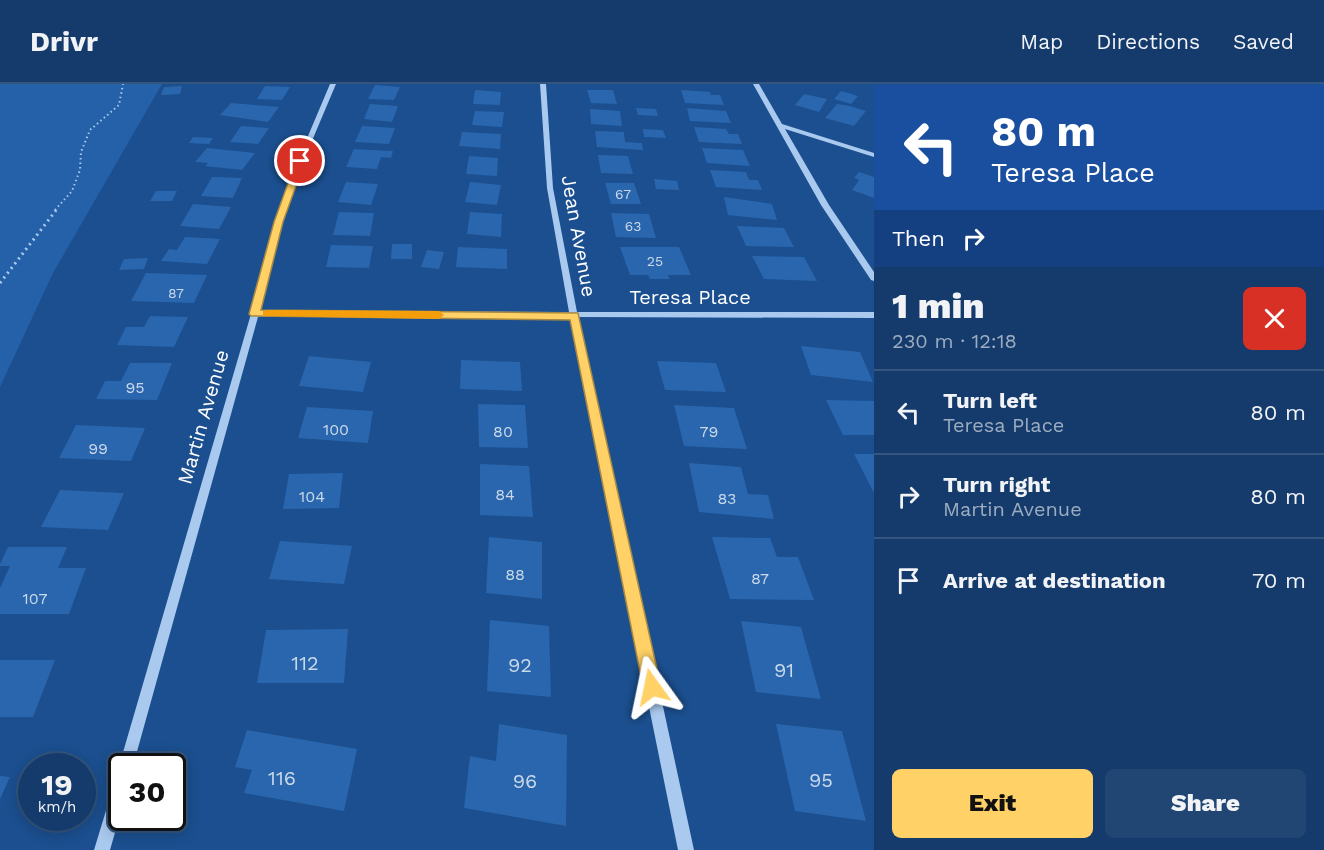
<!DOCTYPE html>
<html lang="en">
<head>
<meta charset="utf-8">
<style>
	body { margin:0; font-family:"Work Sans",sans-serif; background:#214673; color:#f1f3f6; height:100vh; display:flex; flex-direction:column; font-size:22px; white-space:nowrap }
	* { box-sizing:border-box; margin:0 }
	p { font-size:20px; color:#9dadc1 }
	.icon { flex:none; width:33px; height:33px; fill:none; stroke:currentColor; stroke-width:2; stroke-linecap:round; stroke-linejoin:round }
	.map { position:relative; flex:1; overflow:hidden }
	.details { display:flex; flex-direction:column; background:#143b6b; width:450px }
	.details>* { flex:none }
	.top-card { background:#1a4fa0; color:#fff; overflow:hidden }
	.speed { position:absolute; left:18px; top:669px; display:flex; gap:12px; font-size:30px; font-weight:700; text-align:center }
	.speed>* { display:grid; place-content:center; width:78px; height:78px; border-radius:50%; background:#143b6b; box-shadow:0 3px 15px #0003,0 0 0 2px #33557e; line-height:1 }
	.speed small { font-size:15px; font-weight:400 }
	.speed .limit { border:3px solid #111; border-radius:9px; background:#fff; color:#111 }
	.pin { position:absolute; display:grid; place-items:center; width:51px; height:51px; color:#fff; margin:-26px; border:3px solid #fff; border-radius:50%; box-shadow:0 2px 6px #0007 }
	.me { position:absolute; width:66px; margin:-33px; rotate:348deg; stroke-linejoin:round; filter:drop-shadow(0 0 4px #0008) }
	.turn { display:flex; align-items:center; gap:21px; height:126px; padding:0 18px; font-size:27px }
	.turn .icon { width:78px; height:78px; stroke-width:2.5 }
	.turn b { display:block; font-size:42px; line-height:51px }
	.then { display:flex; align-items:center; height:57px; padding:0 18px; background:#0003; gap:12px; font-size:22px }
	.round { display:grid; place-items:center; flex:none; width:63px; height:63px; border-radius:9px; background:#214673 }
	.overview { display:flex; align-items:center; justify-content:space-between; height:102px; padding:0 18px }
	h1 { font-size:36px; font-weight:800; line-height:45px }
	.primary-button { display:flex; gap:12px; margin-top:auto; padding:12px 18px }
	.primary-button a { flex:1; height:69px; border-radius:9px; background:#ffd166; color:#111; font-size:24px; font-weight:800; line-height:69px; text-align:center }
	.primary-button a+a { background:#214673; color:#f1f3f6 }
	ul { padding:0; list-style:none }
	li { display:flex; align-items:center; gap:18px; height:84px; padding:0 18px; border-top:2px solid #33557e }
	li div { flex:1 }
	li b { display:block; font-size:22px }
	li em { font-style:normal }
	header { display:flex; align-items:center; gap:36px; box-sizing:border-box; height:84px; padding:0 30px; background:#143b6b; border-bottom:2px solid #33557e }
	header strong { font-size:28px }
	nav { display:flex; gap:33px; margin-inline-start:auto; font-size:21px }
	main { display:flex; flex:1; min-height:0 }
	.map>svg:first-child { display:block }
	.green { fill:#2461a8 }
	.building { fill:#2a66ad }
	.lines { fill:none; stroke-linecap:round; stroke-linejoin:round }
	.path-far1 { stroke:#a9c9ee; stroke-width:2; stroke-dasharray:1.5 3; stroke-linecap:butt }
	.path { stroke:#a9c9ee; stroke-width:3; stroke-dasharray:2 4; stroke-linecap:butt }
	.minor { fill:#a9c9ee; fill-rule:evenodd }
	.route { fill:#ffd166; stroke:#a68842; stroke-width:1.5 }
	.slow { fill:#f59e0b }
	.labels { text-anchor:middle; stroke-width:6; stroke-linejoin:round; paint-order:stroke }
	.far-number-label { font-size:14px; fill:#cad9ea }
	.number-label { font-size:16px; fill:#cad9ea }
	.street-label { font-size:20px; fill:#fff; stroke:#1b4f8f }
	.near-number-label { font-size:20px; fill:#cad9ea }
</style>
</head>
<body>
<header>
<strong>Drivr</strong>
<nav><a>Map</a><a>Directions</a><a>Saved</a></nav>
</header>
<main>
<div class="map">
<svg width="874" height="766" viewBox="0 0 874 766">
	<rect width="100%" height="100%" fill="#1b4f8f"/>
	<path class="green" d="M0,0h162l-109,189 -53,114z"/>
	<path class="building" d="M375,1l25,2 -6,13 -26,-1z
		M182,2l-2,8 -19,1 3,-8z
		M265,2l25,1 -8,13 -25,-1z
		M475,6l26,2 -1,13 -27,-1z
		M587,6h26l4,14 -26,-1z
		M681,6l29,2 1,3h9l4,10 -39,-2z
		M841,7l17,5 -7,8 -17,-5z
		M804,10l23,5 -8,13 -24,-7z
		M231,19l48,4 -11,15 -48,-7z
		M370,20l28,2 -6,16 -28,-3z
		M837,20l13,2 16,5 -12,15 -29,-8z
		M636,24l20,1 2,7 -20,-1z
		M687,24l39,3 5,12 -41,-2z
		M590,25l30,2 2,15 -31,-2z
		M475,27l29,1 -2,15 -30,-2z
		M241,42l28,2 -11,16 -28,-2z
		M362,42l33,2 -6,16 -34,-2z
		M694,43l32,2 3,5h9l4,10 -43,-2z
		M643,45l20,1 3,8 -22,-1z
		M595,47l29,1 1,10 17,1 1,7 -46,-3z
		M462,48l39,2 -1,15 -41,-3z
		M193,53l20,1 -4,6 -20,-1z
		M207,64l48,5 -13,17 -37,-4 3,-3 -13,-1z
		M702,64l41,2 7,16 -43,-3z
		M354,65l39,2 -2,7 -10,-1 -4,12 -31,-2z
		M598,71l30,1 5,18 -32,-1z
		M469,72l29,2 -1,18 -31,-2z
		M710,86l36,2 3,8h9l4,10 -46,-3z
		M859,88l15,5v21l-22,-8 7,-10 -5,-2z
		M212,93l30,1 -9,20 -32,-2z
		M654,95l23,2 2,9 -23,-1z
		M346,98l32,2 -7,21 -33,-3z
		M470,98l31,3 -4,20 -32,-3z
		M605,99h29l7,21h-30z
		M156,107h21l-5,10h-22z
		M724,113l48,7 5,16 -49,-5z
		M193,120l38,3 -12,22 -39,-3z
		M339,128l35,1 -4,23 -37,-1z
		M470,128l32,2 -1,23 -34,-3z
		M611,129l38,1 7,24 -40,-1z
		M737,142l47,2 10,19 -48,-1z
		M185,153l35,2 -13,25 -46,-3 8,-12 8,1z
		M392,160h20v15h-21z
		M331,161l42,1 -4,22 -43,-1z
		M458,163l49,2v20l-51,-2z
		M620,163h59l12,28h-23l2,4h-20l-2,-4h-18z
		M427,166l17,2 -5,17 -18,-2z
		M752,172l52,1 13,24 -53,-2z
		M148,174l-4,11 -25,1 5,-11z
		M146,189l61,2 -13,28 -63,-2z
		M150,232l38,1 -14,30 -57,-2 9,-18h18z
		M801,262l59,6 13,30 -62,-7z
		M309,272l62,6 -8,30 -64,-6z
		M461,276l59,2 2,29 -62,-2z
		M657,277l59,2 10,29 -61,-2z
		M130,279h42l-15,37 -61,-1 9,-18h16z
		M826,316l48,1v34h-31z
		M478,320l47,1 3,43 -49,-1z
		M674,321l60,3 13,41 -63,-3z
		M307,323l66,4 -5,32 -70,-5z
		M76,341l69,3 -14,33 -72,-3z
		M854,370h20v39z
		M689,379l52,4 7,27 20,1 6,24 -75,-7z
		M480,380l49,2 4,51 -53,-2z
		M343,389l-4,35 -56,1 6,-35z
		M60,406l64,3 -16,37 -67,-3z
		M489,453l53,5v57l-56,-6z
		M712,453l58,1 7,19h21l16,43 -84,-1z
		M280,457l72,5 -8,38 -75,-5z
		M8,463h59l-9,21h28l-17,46h-69v-26l10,-22h-10v-2z
		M490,536l59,6 2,71 -64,-6z
		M741,537l60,6 20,72 -65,-7z
		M348,545l-4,54h-87l9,-53z
		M0,576h55l-22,57h-33z
		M499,640l68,11 -1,91 -102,-18 6,-52 26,5z
		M776,640l66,7 24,90 -71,-10z
		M247,646l110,19 -13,62 -100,-18 8,-23 -17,-3z
		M0,692l10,1 -10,22z"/>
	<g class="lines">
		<path class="path-far1" d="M55,126l17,-19 8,-21 1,-18 9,-22 29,-25 4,-21"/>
		<path class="path" d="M0,199l57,-74"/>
		<path class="minor" d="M330,0h6l-41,97 -12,41 -23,89 309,1 -22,-124 -7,-104h6l7,104 24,124h297v6l-295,-1 115,533h-16l-108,-533h-312l-125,449h-11l-1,5 -2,-5 132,-452 24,-92 14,-41z
			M753,0h6l23,40 92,29v4l-89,-28 44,76 45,67v9l-3,-1 -50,-75z
			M122,690v34l-12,42h-16l21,-69 2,-5z"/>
	</g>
	<path class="route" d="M300,75l5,2 -22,61 -22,88 317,3 83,374 -3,7 -6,2 -6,-2 -3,-7 -73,-367 -319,-4 -2,-2 25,-92 22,-61z"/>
	<path class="slow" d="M267,226l172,1 5,4 -5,4 -176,-3v-5z"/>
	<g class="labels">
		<g class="far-number-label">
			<text x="623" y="115">67</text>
			<text x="633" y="147">63</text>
			<text x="655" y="182">25</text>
			<text x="176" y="214">87</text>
		</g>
		<g class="number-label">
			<text x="135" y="309">95</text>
			<text x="336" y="351">100</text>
			<text x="503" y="353">80</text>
			<text x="709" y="353">79</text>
			<text x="98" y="370">99</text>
			<text x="505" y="416">84</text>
			<text x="312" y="418">104</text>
			<text x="727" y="420">83</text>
			<text x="515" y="496">88</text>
			<text x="760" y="500">87</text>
			<text x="35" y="520">107</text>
		</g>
		<g class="street-label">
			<text transform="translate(579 152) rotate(80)" y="7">Jean Avenue</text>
			<text x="690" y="220">Teresa Place</text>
			<text transform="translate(203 333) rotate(-74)" y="7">Martin Avenue</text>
		</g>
		<g class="near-number-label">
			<text x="305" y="586">112</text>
			<text x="520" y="588">92</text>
			<text x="784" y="593">91</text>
			<text x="282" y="701">116</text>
			<text x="821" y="703">95</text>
			<text x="525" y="704">96</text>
		</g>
	</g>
</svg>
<div class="speed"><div>19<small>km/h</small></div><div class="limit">30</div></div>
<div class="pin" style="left:300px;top:77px;background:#d93025"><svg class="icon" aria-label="arrive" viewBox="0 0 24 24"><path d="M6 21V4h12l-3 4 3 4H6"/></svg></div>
<svg class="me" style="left:652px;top:603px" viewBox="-20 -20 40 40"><path d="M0-17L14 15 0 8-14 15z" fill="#ffd166" stroke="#fff" stroke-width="4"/></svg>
</div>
<section class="details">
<div class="top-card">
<div class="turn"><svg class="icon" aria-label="left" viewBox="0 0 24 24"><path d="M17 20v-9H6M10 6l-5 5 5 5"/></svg><div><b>80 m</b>Teresa Place</div></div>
<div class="then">Then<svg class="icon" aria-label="right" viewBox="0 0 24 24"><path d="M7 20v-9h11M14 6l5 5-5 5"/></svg></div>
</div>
<div class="overview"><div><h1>1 min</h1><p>230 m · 12:18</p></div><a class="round" style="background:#d93025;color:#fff"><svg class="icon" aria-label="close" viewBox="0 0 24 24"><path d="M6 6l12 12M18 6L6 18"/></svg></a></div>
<ul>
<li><svg class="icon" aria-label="left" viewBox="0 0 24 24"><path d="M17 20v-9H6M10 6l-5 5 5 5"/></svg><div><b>Turn left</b><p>Teresa Place</p></div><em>80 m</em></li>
<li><svg class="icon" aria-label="right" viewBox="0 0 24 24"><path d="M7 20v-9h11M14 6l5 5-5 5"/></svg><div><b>Turn right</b><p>Martin Avenue</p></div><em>80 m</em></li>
<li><svg class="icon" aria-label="arrive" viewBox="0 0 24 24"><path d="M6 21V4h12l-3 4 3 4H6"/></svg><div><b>Arrive at destination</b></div><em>70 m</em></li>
</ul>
<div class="primary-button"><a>Exit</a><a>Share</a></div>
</section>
</main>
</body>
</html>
